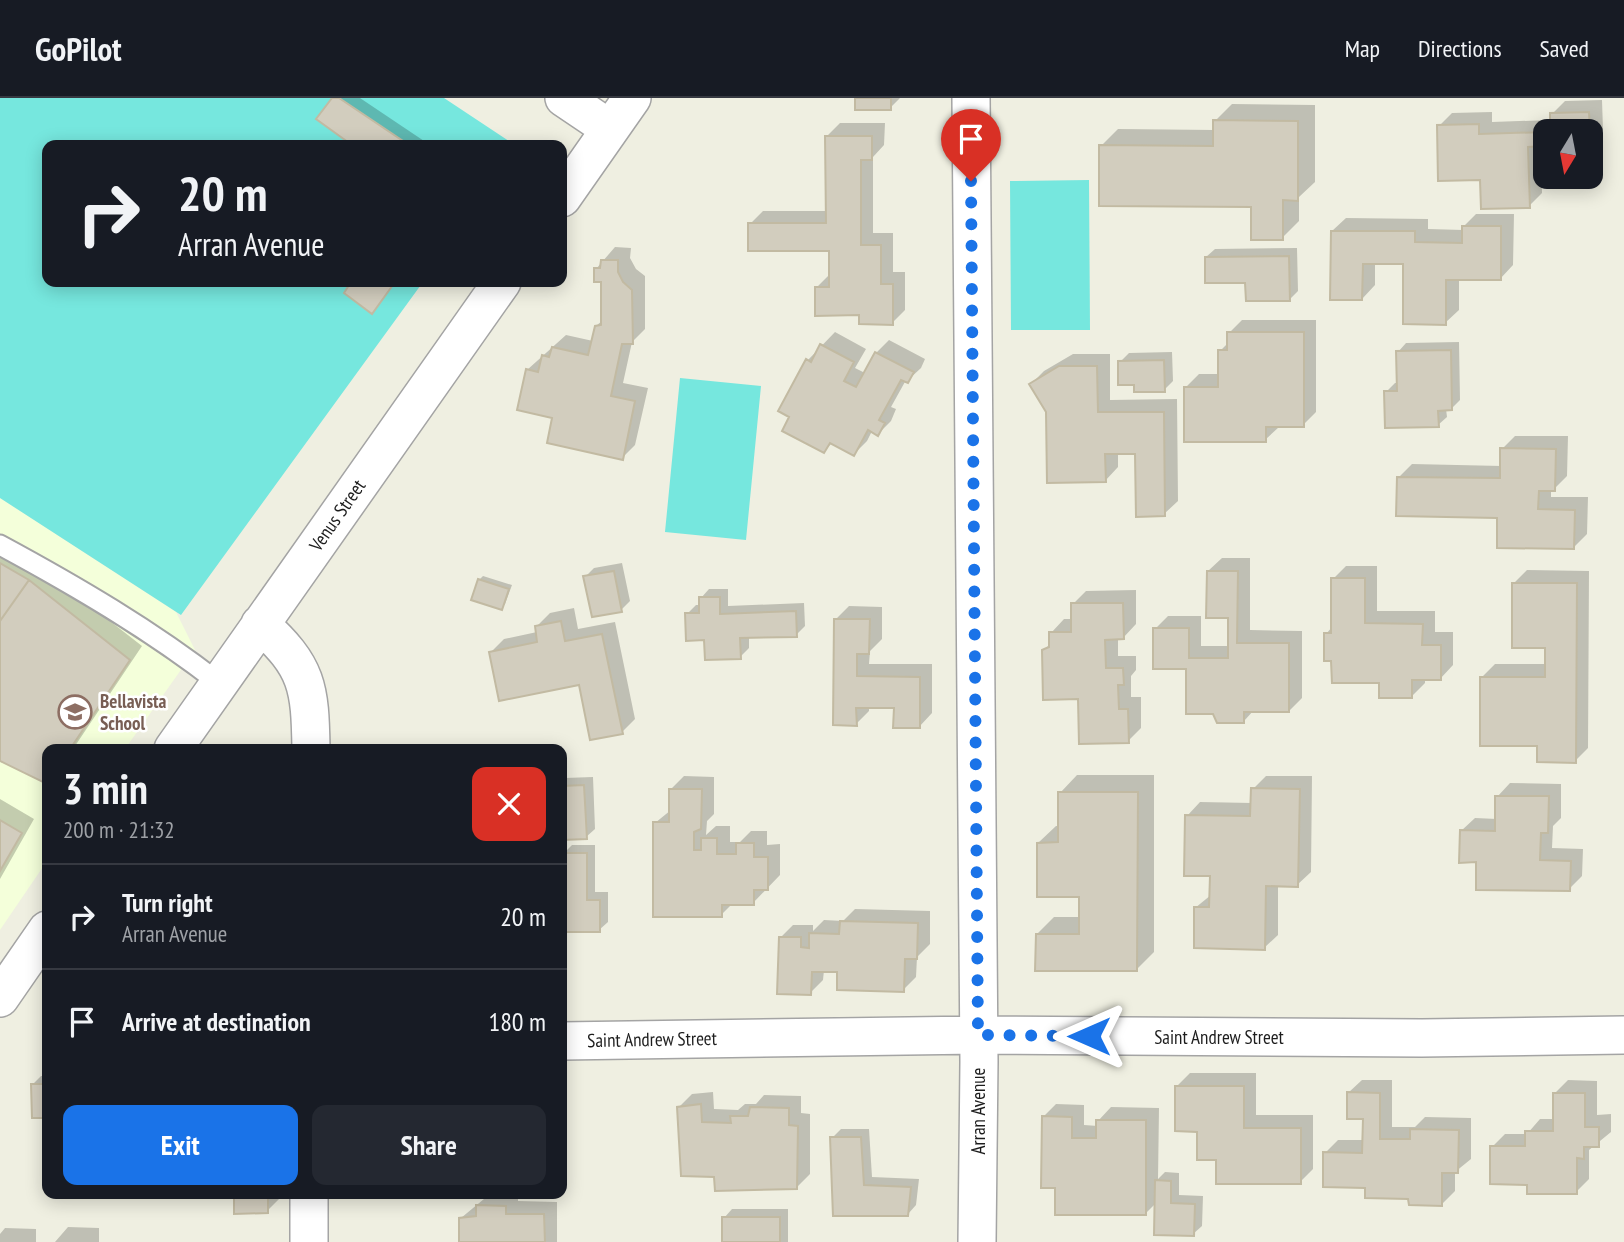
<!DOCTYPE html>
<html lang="en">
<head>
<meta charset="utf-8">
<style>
	body { margin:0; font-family:"PT Sans Narrow",sans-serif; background:#242831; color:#f1f3f6; height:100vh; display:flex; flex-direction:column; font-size:26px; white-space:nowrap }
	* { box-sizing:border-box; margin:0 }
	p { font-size:23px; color:#9ea1a6 }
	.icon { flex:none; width:38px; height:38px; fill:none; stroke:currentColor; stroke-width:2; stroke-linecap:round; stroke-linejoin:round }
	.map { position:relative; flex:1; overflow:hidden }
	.drawer { position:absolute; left:42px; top:646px; width:525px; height:455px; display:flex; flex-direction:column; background:#171b24; border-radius:14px; box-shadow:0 4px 18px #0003 }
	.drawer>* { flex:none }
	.hud { position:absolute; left:42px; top:42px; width:525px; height:147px; border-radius:14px; box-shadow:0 4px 18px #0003; background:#171b24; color:#f1f3f6; overflow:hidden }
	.needle { width:46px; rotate:190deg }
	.fabs { position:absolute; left:1533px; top:21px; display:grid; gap:14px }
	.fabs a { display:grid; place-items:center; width:70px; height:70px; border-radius:14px; background:#171b24; box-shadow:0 4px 18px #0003; font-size:35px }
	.pin { position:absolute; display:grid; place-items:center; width:60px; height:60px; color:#fff; margin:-72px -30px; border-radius:50% 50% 50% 0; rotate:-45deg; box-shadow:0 0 7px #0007 }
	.pin .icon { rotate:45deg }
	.me { position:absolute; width:77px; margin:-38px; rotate:270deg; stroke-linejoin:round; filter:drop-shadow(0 0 5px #0008) }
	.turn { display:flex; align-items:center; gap:24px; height:147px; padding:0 21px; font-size:32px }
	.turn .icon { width:91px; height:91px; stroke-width:2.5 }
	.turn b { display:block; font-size:49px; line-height:60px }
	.round { display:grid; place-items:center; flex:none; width:74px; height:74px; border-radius:14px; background:#242831 }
	.headline { display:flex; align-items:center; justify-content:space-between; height:119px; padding:0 21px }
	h1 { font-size:42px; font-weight:800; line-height:52px }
	.primary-button { display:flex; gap:14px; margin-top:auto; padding:14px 21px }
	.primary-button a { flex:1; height:80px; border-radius:14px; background:#1a73e8; color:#fff; font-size:28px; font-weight:800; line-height:80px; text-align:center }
	.primary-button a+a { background:#242831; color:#f1f3f6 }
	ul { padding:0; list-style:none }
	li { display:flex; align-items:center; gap:21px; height:105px; padding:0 21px; border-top:2px solid #363941 }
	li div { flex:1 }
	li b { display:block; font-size:26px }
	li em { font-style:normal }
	header { display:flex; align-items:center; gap:42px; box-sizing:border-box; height:98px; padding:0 35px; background:#171b24; border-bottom:2px solid #363941 }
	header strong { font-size:33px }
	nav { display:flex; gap:38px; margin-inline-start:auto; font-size:24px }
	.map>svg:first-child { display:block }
	.education { fill:#f4ffda }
	.pitch { fill:#76e7de }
	.shadow { fill:#0003 }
	.building { fill:#d2cdbe; stroke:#c2baa2; stroke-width:2 }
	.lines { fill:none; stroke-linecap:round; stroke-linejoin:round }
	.lane-casing { stroke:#a4a4a4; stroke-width:23 }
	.street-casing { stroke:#a4a4a4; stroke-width:40 }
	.lane { stroke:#fff; stroke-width:19 }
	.street { stroke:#fff; stroke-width:37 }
	.route { stroke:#1a73e8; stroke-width:12; stroke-dasharray:0 21.6 }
	.labels { text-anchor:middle; stroke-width:5; stroke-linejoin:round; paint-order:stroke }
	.street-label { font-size:19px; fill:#1d1d1d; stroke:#fff }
	.education-label { font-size:19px; font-weight:bold; fill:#785e54; stroke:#fff; text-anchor:start }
</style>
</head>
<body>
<header>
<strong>GoPilot</strong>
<nav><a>Map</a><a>Directions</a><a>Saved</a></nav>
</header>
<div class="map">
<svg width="1624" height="1144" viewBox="0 0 1624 1144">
	<rect width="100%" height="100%" fill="#efefe1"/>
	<path class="education" d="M0,400l176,114 19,38 -70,99h-78v112l-47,69z"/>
	<path class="pitch" d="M0,0h444l71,47h-468v137h376l-242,333 -181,-117z
		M1089,82l1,150h-79l-1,-149z
		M680,280l81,8 -15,154 -81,-8z"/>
	<path class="shadow" d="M334,0h26l70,47h-75l-36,-26z
		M857,0h43l-10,10z
		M1602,2l1,30 -12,12v-11h-46v14h-4l1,48 -13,13 -47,-28 -43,-52 13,-13 40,-1v10l60,-2v-6l13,-13z
		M1232,6l83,1v77l-16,15v24l-17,17 -29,-33 -152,-59 17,-17 97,1v-9z
		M840,25h45l-1,22 -11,12v76h20v39h12v38l-13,13 -31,-9 -44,-27 14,-14v-24l-81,-25 13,-13h64v-75z
		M1476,116h38l-1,51 -13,14 -41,-1v32l-14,13 -41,-61h-29v23l-13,14 -30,-68 14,-13 82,1v10l35,1v-3z
		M615,149l16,1 -1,10 6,11 9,7v53l-13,13 -9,41 25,5 -13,57 -13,13 -68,-41 -27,-47 39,-35 27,6 3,-15 7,-6v-40l-7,-11z
		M1297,150l1,43 -9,9 -42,-19 -41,-24 9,-8z
		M353,184h43l-24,30 -26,-19z
		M1242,222h74v92l-13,13 -24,2 -14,13 -79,-53 13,-13h20l1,-23 9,-9v-9z
		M835,234l31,17 -11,19 10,5 11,-20 13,-13 36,19 -4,9 -14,13 -1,-1 -15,27 5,2 -5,12 -13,13 -6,-3 -5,10 -13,13 -22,-11 -8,8 -32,-35 16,-56z
		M1459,244l1,58 -9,9h-5l1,8 -9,8 -52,-33 9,-9h4l-1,-31 8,-9z
		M1172,254l1,29 -9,9 -44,-28 9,-9z
		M1073,256h37v46l67,-1 1,102 -14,13 -27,-62h-19v15l-13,14 -57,-69 -17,-28 13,-13z
		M1515,338h53l-1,40 -13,13h-3v8h37l-1,37 -13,13 -175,-70 13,-13 90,2v-17z
		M0,444l42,26 100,78 -69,103h-26l-1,33 -46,-23z
		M1222,460h28v72l52,1v67l-13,13 -35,-1 -10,11 -56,-53 -33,-39 13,-13h33v30h28l1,-29 -22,-46z
		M622,465l8,38 -9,9 -36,-33 9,-9z
		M1346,468h31v45h58v21h18v33l-13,14 -15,-1v5l-13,13 -79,-37 -7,-25 7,-8v-47z
		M1527,472l62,1 -1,177 -13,13 -36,-17 -57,-67 13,-13h52v-18l-33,-63z
		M483,478l29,9 -7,19 -4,4 -22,-28z
		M709,491h19v17l76,-3 1,23 -9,9 -47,1v12l-9,9 -34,-19 -19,-24 9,-9h5v-7z
		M1136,492v34l-13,14h-5v18h18v14l-5,6v21h10v31l-13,13 -48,-44 -36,-47 7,-7v-10l13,-14h9v-15l13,-13z
		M849,508l33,1v32l-12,12 -1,13h63v49l-13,14 -24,-20 -26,-1v5l-13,13 -21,-104z
		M574,510l4,21 37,-7 20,97 -13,13 -42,-49 -89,-31 13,-13 33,-7 -1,-5 14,-14z
		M1077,677h77v177l-17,17 -100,-35 17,-17h27v-22l-43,-52 18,-17h4v-33z
		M684,678l30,1v37l-7,7 -1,14 10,-9h14v16h10l11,-11h16v14l13,-1v31l-27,28h-20l-12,12 -66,-92 16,-13v-21z
		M1266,678h46l-1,96 -14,13h-19v50l-14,13 -69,-40 16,-13 1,-21 -25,-58 13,-14 52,1 1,-14z
		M593,679l2,52 -9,8 -24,2v-58l3,-3z
		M1510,685l51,1v34l-8,8 -1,22 31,1 -1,27 -13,13 -91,-28 -17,-30 14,-13 22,1v-22z
		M0,701l34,20 -34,60z
		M572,747h23v47h13v30l-9,8h-37v-75z
		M855,811l75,2v33l-13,13 -1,20 -13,13 -64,-19 -15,-1 -1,10 -13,13 -30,-55 13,-13h20v6l11,-11 19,1z
		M1190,975h66v42h57v54l-13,13 -82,-23 -19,-29 -23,-43z
		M41,978h6v40h-14l-1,-31z
		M1362,982h30v47h23l10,-10 46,1v41l-16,13v19l-13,13 -75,-18 -42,-33 13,-13h26l1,-23 -17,-24z
		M1568,982l29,1v34l14,-1v18l-22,18v29l-13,13 -47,-9 -37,-36 13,-13h22l13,-15h15v-26z
		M713,994l1,17 24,1 7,-6h11l8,-9 37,1v17l9,1v60l-14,14 -80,-13 -37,-68 13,-13z
		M1056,1006l28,1v20l14,1v-5l13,-14 48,1 -1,71 7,-7 14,1v22l24,1 -1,30 -9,8 -37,-31 -11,11 -88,-28 -14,-69z
		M841,1031h28l3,48 47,2 -3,26 -8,9 -74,1 -2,-77z
		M236,1096h44v4l-13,13 -31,1z
		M490,1096h28v7l39,1v40h-96v-24z
		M732,1111h56v33h-64v-24z
		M68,1129l31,1v14h-44z
		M5,1130l31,1v13h-36v-8z"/>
	<path class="building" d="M332,0h7l70,47h-57l-36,-26z
		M855,0h36v12h-36z
		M1589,14l1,19h-40v-18z
		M1213,22l85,1v80l-15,-1v40h-32v-33l-152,-1v-61l114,1z
		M1479,26v10l66,-2v14l-17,1 2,61 -49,1 -1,-29 -42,1 -1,-56z
		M825,38h47v24h-11v85h20v39h12v41l-34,-1v-9l-44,1v-29h14v-36h-81v-28h78z
		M1462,128h39v54h-55v45l-43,-1v-60h-40l-1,36h-32l1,-69h84v11l47,1z
		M1289,158l1,45h-44l-1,-18h-40v-26z
		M601,162h17v12l5,10 9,8 1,54h-11l-11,52 24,5 -12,59 -76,-17 5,-25 -35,-8 9,-41 12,3 4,-17 7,2 3,-10 36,8 7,-29 6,-1v-43h-7v-14h6z
		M351,184h44l-23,32 -28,-21z
		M1227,234h77v95h-38v15h-82v-55h34v-37h9z
		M820,246l34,18 -10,19 12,6 19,-35 39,20 -6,11 -7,-3 -22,40 6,3 -7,13 -10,-6 -14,26 -24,-13 -6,10 -42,-22 7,-14 -11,-6 28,-52 5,3z
		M1451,252l1,60 -14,1 1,16 -54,1 -1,-37h13l-1,-40z
		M1164,262l1,32h-31v-7h-16v-24z
		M1059,268h38l1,46h66l1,104 -29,1 -1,-63h-30l1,28 -59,1 -1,-71 -17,-28z
		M1500,350l56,1 -1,42h-16l-1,18 37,1 -1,39 -77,-1v-30l-101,-2 1,-39 103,1z
		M0,465l29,17 -29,41z
		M614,473l8,41 -30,5 -9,-41z
		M1207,473h31l-1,72h52v69h-45v11h-27l-4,-9h-27v-45h-33v-41h36v30h39v-40h-22z
		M1331,480h34v45l58,1 -1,21h19v35h-29v18h-33v-15h-47l-1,-22h-7v-28h7z
		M478,481l31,10 -7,21 -31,-10z
		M29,482l101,80 -60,89h-23v35l-47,-23v-140z
		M1512,485h65l-1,180 -39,-1v-16h-57v-69h65v-29h-33z
		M699,499h21v17l76,-3 1,26 -57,1 1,21 -36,1 -1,-20 -18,1 -1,-28h14z
		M1071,505h52l1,36 -19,1 1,28h17l1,17h-6l1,24h9l1,34 -50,1 -1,-45 -35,1 -1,-50 7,-3v-15h22z
		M834,521h36l-1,35h-12v22l63,1v51h-27l1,-20h-38l1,18 -24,-1z
		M561,523l4,20 37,-7 21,100 -33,6 -11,-55 -80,16 -10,-49 48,-10 -2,-16z
		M584,687l3,54 -25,1v-54z
		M1251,690l49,1 -2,98 -32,-1 -1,64 -71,-2v-41h15l1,-31h-26l1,-61 65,1z
		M669,691h33l-1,40 -7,3v18h7v-12h16v16h19v-11h18v14h14v33h-14v15h-32v12h-69v-95h16z
		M1058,694h80l-1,179h-102l1,-37h43v-37h-42v-54l21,-1z
		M1495,698h54l-1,37h-7l-1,27 31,1 -1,30 -94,-1v-28l-17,1 1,-33 35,1z
		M0,722l22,13 -22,38z
		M562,755h25v47h13v32h-38z
		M840,823l78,2 -1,36h-12l-1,33 -67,-2v-18h-25l-1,23 -34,-1 2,-57h22v10l8,1v-15l30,1z
		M31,986h16v34h-15z
		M1175,988h69v42h57v56h-85v-24h-19v-28l-22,-1z
		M1347,994l33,1v46h30v-10l49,1 -1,43h-16v33l-33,-1 -1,-6 -43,-1v-10l-42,-1v-35l39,1 1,-34h-16z
		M1553,995h32v34h14v20h-15v12l-7,-1v36h-50v-9l-37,-1v-38h35v-15h28z
		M701,1006l1,18 29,1 -1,-7h18l2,-9 39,1v17l9,1 -1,63 -82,2 -1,-14 -33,-1 -4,-69z
		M1042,1018l30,1v21h24v-18h50v95h-91v-27h-14z
		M830,1039h31l3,48 47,2 -3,29h-75z
		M1155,1082l16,1v22l24,1 -1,32 -40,-1z
		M234,1096h34v19l-34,1z
		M476,1107l30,1v8h38l1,28h-86v-24l17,-2z
		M722,1119h58v25h-58z"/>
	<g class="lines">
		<defs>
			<path id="lane" d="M0,447c76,41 151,85 219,138"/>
			<path id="street" d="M564,0l46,31
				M971,0l8,964 -2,180
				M562,100l70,-100
				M260,526c48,43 50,63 51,125
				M173,651l329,-467
				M0,900l47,-68
				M562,943l416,-6 444,3 202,-3
				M309,1096v48"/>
		</defs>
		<use href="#lane" class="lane-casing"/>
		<use href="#street" class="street-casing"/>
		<use href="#lane" class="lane"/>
		<use href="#street" class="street"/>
	</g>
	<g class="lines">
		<path class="route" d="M971,83l7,854 111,1"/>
	</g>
	<defs>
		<symbol id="school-ring" viewBox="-11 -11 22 22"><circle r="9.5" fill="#fff" stroke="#8d6e63" stroke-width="1.5"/><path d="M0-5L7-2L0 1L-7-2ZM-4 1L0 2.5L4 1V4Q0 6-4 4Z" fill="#8d6e63"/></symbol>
	</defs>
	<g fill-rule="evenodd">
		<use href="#school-ring" x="56" y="595" width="38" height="38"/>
	</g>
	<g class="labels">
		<g class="street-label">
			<text transform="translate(337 417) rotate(-55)" y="7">Venus Street</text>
			<text x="1219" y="946">Saint Andrew Street</text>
			<text transform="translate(652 941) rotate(-1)" y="7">Saint Andrew Street</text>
			<text transform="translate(978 1013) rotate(-90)" y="7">Arran Avenue</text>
		</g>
		<g class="education-label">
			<text x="100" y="610">Bellavista<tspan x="100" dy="22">School</tspan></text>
		</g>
	</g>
</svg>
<div class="fabs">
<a><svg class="needle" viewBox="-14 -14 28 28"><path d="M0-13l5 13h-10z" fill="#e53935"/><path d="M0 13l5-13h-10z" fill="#9ea1a6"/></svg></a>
</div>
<div class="pin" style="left:971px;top:83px;background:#d93025"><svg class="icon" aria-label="arrive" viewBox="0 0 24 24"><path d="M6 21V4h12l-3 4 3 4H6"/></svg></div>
<svg class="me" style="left:1089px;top:938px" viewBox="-20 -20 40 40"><path d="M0-17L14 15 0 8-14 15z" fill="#1a73e8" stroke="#fff" stroke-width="4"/></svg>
<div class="hud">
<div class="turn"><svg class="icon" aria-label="right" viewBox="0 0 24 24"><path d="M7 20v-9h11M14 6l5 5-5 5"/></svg><div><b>20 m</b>Arran Avenue</div></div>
</div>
<section class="drawer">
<div class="headline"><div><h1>3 min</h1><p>200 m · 21:32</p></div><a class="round" style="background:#d93025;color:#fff"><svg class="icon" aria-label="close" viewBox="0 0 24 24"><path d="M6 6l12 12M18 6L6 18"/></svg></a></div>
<ul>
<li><svg class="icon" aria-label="right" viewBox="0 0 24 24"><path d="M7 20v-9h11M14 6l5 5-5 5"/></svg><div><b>Turn right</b><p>Arran Avenue</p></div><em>20 m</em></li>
<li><svg class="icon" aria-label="arrive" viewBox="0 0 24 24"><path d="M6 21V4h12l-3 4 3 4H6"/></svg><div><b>Arrive at destination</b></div><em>180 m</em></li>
</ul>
<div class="primary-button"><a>Exit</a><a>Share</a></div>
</section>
</div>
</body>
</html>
